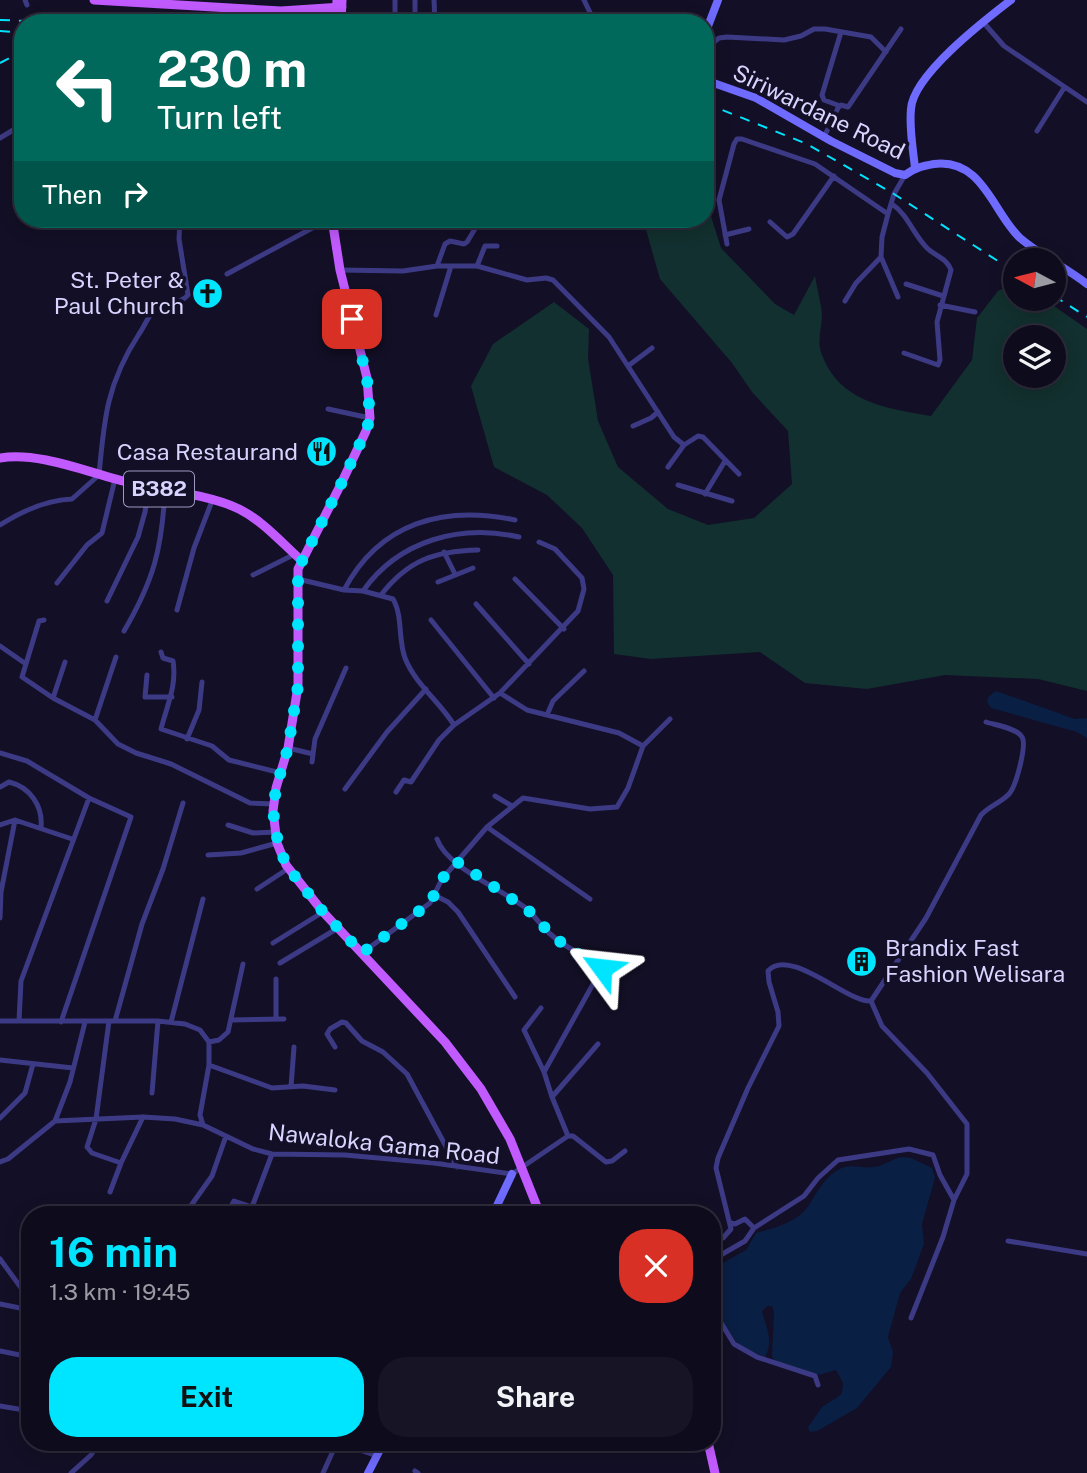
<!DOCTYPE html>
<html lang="en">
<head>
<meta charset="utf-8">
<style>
	body { margin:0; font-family:"Public Sans",sans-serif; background:#171425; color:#f1f3f6; height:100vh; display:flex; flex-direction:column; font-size:26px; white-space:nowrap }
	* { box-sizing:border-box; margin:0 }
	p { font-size:23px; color:#9b9ba3 }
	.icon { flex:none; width:38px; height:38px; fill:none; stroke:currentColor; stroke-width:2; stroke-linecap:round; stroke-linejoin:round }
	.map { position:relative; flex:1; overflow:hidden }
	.side { position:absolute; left:21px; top:1206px; width:700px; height:245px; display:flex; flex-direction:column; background:#0e0b1c; border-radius:28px; box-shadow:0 4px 18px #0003,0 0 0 2px #2e2b3b }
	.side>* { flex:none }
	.banner { position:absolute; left:14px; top:14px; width:700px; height:214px; border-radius:28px; box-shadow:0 4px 18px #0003,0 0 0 2px #2e2b3b; background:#00695c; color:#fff; overflow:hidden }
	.needle { width:46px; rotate:277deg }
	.tools { position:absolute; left:1003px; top:248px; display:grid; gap:14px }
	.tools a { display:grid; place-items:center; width:63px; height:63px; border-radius:50%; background:#0e0b1c; box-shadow:0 4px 18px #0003,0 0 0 2px #2e2b3b; font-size:35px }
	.pin { position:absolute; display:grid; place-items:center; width:60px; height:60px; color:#fff; margin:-30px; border-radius:14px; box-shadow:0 4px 10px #0006 }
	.me { position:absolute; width:77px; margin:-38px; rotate:300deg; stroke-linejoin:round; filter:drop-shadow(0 0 5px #0008) }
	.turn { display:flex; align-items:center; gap:24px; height:147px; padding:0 28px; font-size:32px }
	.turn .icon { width:91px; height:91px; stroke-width:2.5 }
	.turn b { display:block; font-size:49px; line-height:60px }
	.then { display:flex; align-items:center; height:66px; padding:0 28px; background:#0003; gap:14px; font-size:26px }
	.round { display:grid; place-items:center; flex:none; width:74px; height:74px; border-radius:28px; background:#171425 }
	.headline { display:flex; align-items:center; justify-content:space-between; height:119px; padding:0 28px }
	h1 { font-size:42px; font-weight:700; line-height:52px; color:#00e5ff }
	.button { display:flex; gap:14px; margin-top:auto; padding:14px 28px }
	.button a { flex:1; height:80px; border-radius:28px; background:#00e5ff; color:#111; font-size:28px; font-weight:700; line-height:80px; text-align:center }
	.button a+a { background:#171425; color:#f1f3f6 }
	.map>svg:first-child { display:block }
	.green { fill:#12302f; fill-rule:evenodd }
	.water { fill:#0a1f44 }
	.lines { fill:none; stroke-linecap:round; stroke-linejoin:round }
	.street { stroke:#3d3a85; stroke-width:5 }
	.secondary { stroke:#6f6bff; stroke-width:8 }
	.primary { stroke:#c25bff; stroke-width:9 }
	.rail { stroke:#00e5ff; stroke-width:2; stroke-dasharray:10 9; stroke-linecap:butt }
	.primary-bridge { stroke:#c25bff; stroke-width:9 }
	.route { stroke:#00e5ff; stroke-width:12; stroke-dasharray:0 21.6 }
	.labels { text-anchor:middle; stroke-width:7; stroke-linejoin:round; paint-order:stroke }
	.shield { fill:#130f26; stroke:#9e99be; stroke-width:2 }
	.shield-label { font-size:21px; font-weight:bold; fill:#d9d4ff }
	.street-label { font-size:23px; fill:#d9d4ff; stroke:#130f26 }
	.poi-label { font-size:23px; fill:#d9d4ff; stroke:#130f26; text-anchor:end }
</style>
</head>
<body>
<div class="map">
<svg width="1087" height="1473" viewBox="0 0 1087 1473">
	<rect width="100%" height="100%" fill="#130f26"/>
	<path class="green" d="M705,197l16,51 54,56 19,11 21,-39c2,13 6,26 7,38 0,12 -5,27 -1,38 17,50 64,56 110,64l41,-56 5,-42 21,-27 17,-9v17h29l43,30v362l-49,-12 -93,-4 -78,14 -62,-6 -45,-31 -109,7 -37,-5 -1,-79 -31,-47 -35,-33 -53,-28 -23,-81 22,-42 61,-42 35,27 -1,29 10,63 20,46 50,42 40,16 46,-7 38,-34 -4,-53 -36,-39 -20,-29 -72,-84 -17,-60h62zM1015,338h39v38h-39z"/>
	<path class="water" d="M996,691l79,28 12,-1v20l-10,-6 -86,-24 -4,-6 2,-6z
		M900,1157l11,1 21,10 3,10 -13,46 2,20 -13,35 -11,14 -12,44 5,15 -2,15 -34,41 -40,23 -7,1 -2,-5 15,-21 15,-9 4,-4 1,-10 -7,-13 -17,5 -45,-14 -2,-5 2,-44 -2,-6h-5l-5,5c4,16 12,30 3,46l-21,-8 -9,-9 -11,-16 -12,-21v-34l34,-19 10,-17c19,-5 42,-11 53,-28 8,-13 15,-26 27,-34 13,-9 24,-2 38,-4 9,-1 17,-7 26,-10z"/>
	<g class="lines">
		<path class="street" d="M25,0l2,5
			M434,0l1,23
			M584,0l11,23
			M983,22l21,24 83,56
			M395,23v-23
			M415,23v-23
			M705,49l14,-11 8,-1 57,3 17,-4 13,-7h11l46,8 15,15
			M840,106l-16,-6 -2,-5 19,-63
			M1037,131l27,-43
			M824,137l14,-29 3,-3 7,2 53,-78
			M0,138l23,-14
			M892,204c16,11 21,30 35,44 8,8 20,10 24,22l-14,52 3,38 -2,5 -34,-12
			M770,222l17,15 6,-3 41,-58
			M725,235l24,-6
			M727,244l-8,-44 15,-56 3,-5h5l73,25 73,50
			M881,257l17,40
			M437,266l8,-22 5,-3 14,3 3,-2 14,-23
			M477,266l8,-20h12
			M340,270l63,1 34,-5h40l50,14 19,-2 7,2 56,57 65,100 10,8 14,-9 5,1 36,37
			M227,274l102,-55
			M906,284l37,12
			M845,301l11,-18 25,-26 1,-20 6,-23 6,-20 11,-19
			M940,305l35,7
			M436,315l15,-49
			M628,366l24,-18
			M328,409l42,9
			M633,426l18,-8 7,-6
			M668,467l16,-22
			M678,485l54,16
			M705,494l20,-33
			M0,525c22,-14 46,-25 72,-26l27,-24c5,-56 8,-92 40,-141 5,-7 9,-18 15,-23 9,-9 26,-6 34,-16l-9,-56 1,-20
			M444,552l11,22
			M253,575l42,-21
			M298,579l46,11 19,1 30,8c10,17 5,41 12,59 10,26 35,44 49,67
			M515,579l49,50
			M438,582l35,-14
			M57,583l30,-38 15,-12 13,-54
			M344,590c36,-68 100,-85 171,-70
			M363,591c36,-51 97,-67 156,-54
			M381,595c27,-35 54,-44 97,-45
			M107,601l31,-64 7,-25 4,-25
			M476,604l53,60
			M177,610l17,-62 18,-47
			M44,620l-5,1 -17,56 31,21 42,22 23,24 18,9 35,11 79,39 24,1
			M431,620l63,78
			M124,631c30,-51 38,-83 41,-141
			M0,646l26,18
			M161,652l2,6 10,3c4,25 -6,44 -12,68l51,17 17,14 52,13
			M147,675l-2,22h27
			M500,693l27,17 92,23 24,13
			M53,698l12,-36
			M547,715l6,-14 31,-30
			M95,720l21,-63
			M187,739l12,-29 3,-28
			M288,748l25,6
			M0,753l27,8 62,37 42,19 -70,205
			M312,762l3,-23 31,-71
			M0,787l9,-5c21,5 34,24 32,45
			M345,789l42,-57 39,-43
			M396,792l8,-12 7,2 28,-42 15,-15 46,-32 78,-82 6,-22 -2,-11 -27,-29 -16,-7
			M495,796l17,10
			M0,825l15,-5 57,19
			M228,825l25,8 23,-1
			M487,827l103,72
			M437,839c10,29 67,51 90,70 8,7 14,17 22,24 16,14 34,23 52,32l1,3 -58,104 8,25 16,39
			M208,855l33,-2 36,-10
			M257,889l32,-21
			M434,895l14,7 10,10 57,85
			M0,918l1,-26 14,-72
			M273,943l50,-31
			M362,953l68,-50 12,-24 45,-52 36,-29 67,11 27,-2 11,-19 15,-42 27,-27
			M280,963l58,-35
			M871,1001l11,25 45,47 40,51v50l-13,26 -11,37 -32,81
			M541,1008l-17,22 20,42
			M276,1019v-40
			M231,1020l53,-1
			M0,1021h158l27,3 15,6 9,12v23l-9,50 3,10
			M19,1021l2,-40 68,-183
			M109,1021l-13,98 -9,28 5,6 29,10
			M115,1021l27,-97 21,-55 20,-66
			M171,1022l32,-123
			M209,1042l10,-2 9,-8 15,-68
			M335,1047l-8,-13 3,-5 12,-7 4,1 16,18 21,11 24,22 50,93
			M0,1060l73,8
			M209,1065l63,23 31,-2 32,4
			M291,1087l3,-40
			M152,1093l6,-72
			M552,1097l46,-53
			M0,1118l25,-25 8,-29
			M55,1121l15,-39 15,-60
			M0,1162l8,-3 47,-38 88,-4 32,2 28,6 50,24 19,5 73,1 89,8 78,11 56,-38h5l33,26 6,-1 13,-10
			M110,1192l11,-29 22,-46
			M185,1214l27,-38 14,-40
			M227,1214l7,-13 18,6 20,-53
			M754,1228l50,-32 14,-18 20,-18 71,-11 24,6 7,20 14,25
			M712,1239l11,-1 8,-9 -15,-61 2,-10 30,-70 31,-62 -1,-14 -9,-30 -1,-11c22,-25 81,33 103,30l55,-83 55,-103c8,-9 19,-12 27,-20 8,-7 19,-50 14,-58 -5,-9 -27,-12 -36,-15
			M1008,1241l79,13
			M0,1259l30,41
			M712,1260l33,-19 9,-13 -9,-9 -10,5 -4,-1
			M0,1304l30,6
			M712,1308l22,36 23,13 58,19 3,9
			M0,1351l30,6
			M0,1406l30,5
			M415,1471l3,2
			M71,1473l20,-18 8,-13
			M323,1473l14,-31 40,14"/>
		<path class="secondary" d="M705,34l13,-34
			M705,80l51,18 75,43 64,32 10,2c9,-7 18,-9 29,-11 49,-6 59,49 86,74 20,17 46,30 67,46
			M915,168c-2,-19 -6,-40 -4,-59 2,-34 74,-89 100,-109
			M493,1214l19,-40
			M368,1473l16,-31"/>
		<path class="primary" d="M94,0l187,11 61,-4
			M289,13l46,10
			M341,23l1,-23
			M332,219l8,51 27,108 3,40 -4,13 -25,53 -43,85v117l-10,62 -12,40 -3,23 4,32 9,22 37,47 122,130 36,47 29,50 30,75
			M0,458c40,-7 91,16 131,25 30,6 82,13 108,26 24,12 42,33 62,51
			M708,1442l7,31"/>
		<path class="rail" d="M0,20l88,3
			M0,31l23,2
			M0,63l23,-12
			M705,103l102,41 87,50 121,78
			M1054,296l33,21"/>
		<path class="primary-bridge" d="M336,23l1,-23"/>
	</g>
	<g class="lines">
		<path class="route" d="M352,319l15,59 3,40 -4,13 -25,53 -43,85v117l-10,62 -12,40 -3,23 5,32 8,22 37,47 39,41 68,-50 12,-24 15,-17 70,47 23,24 20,17 31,15 1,3"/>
	</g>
	<defs>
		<symbol id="church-disc" viewBox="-11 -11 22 22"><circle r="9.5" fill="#00e5ff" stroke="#130f26"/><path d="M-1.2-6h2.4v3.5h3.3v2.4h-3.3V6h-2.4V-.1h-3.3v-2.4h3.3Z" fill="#111"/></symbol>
		<symbol id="restaurant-disc" viewBox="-11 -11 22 22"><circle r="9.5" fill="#00e5ff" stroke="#130f26"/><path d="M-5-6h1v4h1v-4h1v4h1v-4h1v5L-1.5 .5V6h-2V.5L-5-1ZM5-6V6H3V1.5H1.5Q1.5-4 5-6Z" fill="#111"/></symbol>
		<symbol id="building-disc" viewBox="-11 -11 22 22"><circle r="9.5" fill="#00e5ff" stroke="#130f26"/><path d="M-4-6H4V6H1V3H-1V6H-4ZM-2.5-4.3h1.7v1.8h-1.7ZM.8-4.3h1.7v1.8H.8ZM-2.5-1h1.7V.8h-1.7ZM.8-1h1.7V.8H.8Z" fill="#111"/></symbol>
	</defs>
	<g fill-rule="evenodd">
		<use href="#church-disc" x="190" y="276" width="35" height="35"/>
		<use href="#restaurant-disc" x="304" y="434" width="35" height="35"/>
		<use href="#building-disc" x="844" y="944" width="35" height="35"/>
	</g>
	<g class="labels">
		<rect class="shield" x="124" y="471.5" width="70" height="35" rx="5"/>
		<g class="shield-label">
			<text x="159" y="496">B382</text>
		</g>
		<g class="street-label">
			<text transform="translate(819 112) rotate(26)" y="8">Siriwardane Road</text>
			<text transform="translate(384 1144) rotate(6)" y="8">Nawaloka Gama Road</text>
		</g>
		<g class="poi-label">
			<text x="184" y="288">St. Peter &amp;<tspan x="184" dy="26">Paul Church</tspan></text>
			<text x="298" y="460">Casa Restaurand</text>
			<text x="885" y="956" text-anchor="start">Brandix Fast<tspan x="885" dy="26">Fashion Welisara</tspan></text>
		</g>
	</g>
</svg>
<div class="tools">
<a><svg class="needle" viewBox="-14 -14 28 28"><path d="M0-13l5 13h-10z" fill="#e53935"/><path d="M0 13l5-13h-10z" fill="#9b9ba3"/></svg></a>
<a><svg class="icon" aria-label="layers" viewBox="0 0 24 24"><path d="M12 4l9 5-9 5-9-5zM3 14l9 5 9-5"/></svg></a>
</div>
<div class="pin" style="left:352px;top:319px;background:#d93025"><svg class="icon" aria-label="arrive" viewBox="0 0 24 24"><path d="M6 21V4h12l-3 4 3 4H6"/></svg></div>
<svg class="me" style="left:602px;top:968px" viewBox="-20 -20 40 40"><path d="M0-17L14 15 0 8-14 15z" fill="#00e5ff" stroke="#fff" stroke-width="4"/></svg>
<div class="banner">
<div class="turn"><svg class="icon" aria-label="left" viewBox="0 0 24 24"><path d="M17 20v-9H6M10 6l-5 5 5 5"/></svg><div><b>230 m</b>Turn left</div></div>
<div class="then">Then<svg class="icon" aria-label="right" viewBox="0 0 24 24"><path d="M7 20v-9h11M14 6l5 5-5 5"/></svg></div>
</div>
<section class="side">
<div class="headline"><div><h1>16 min</h1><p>1.3 km · 19:45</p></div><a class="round" style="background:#d93025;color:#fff"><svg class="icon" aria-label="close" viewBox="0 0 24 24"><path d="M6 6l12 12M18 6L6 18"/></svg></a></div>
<div class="button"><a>Exit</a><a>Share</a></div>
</section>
</div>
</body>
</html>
